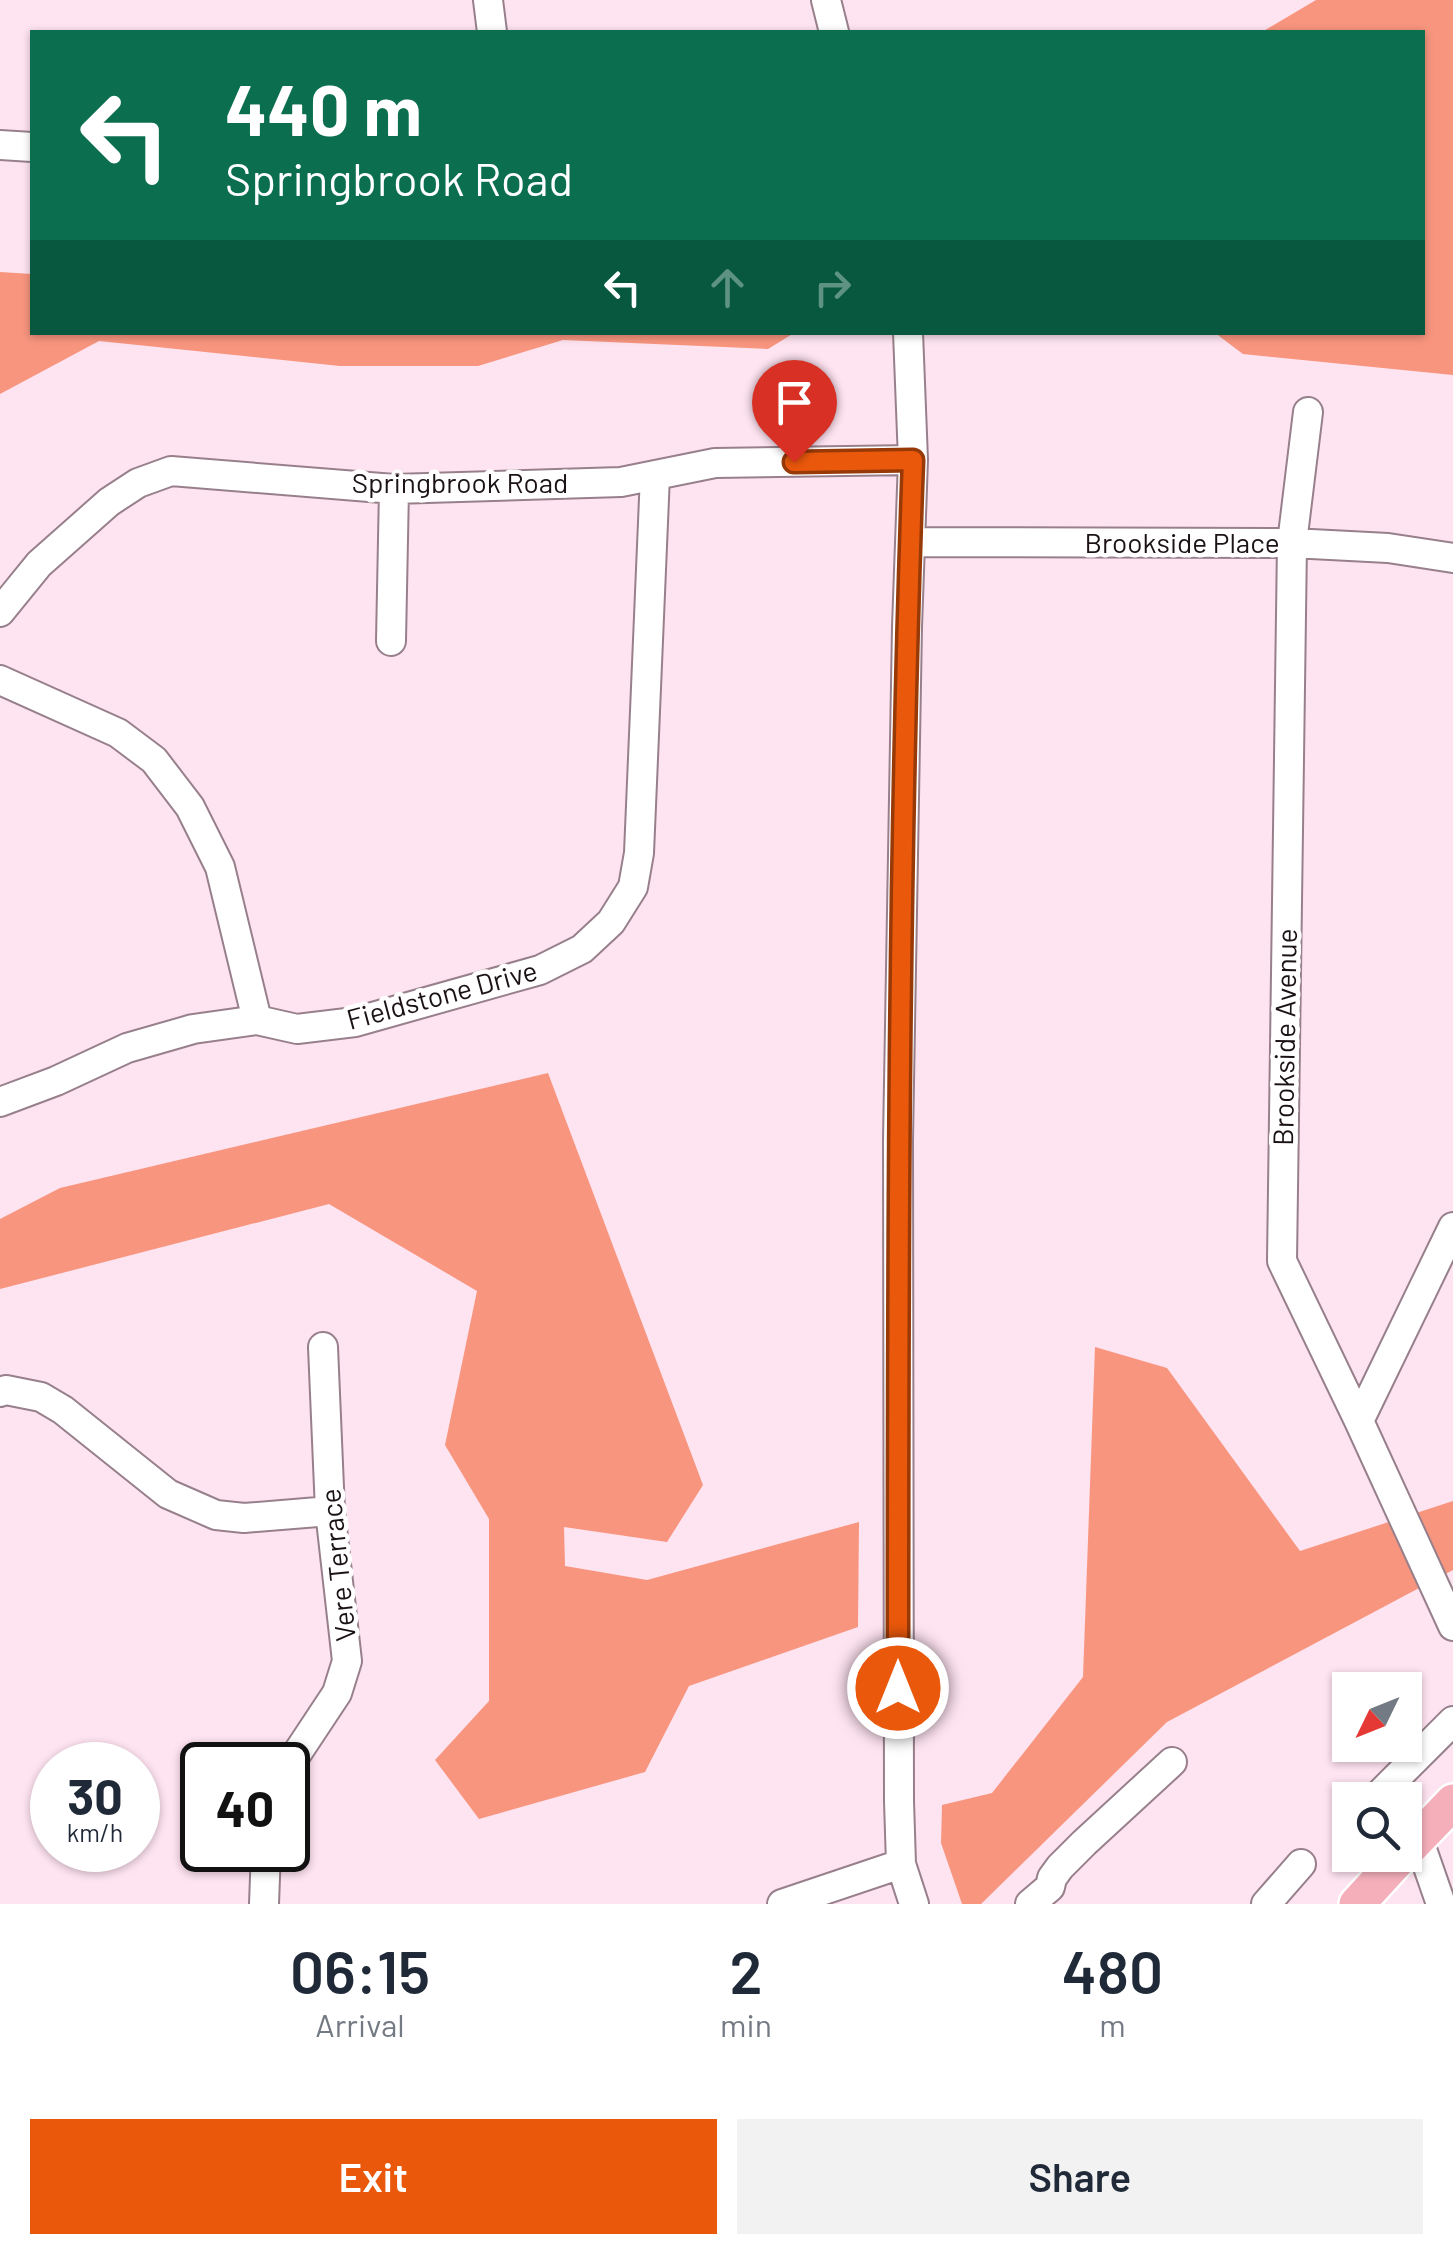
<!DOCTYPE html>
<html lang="en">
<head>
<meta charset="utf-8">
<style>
	body { margin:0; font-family:Barlow,sans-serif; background:#f2f2f3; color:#1f2937; height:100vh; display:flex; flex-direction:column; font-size:38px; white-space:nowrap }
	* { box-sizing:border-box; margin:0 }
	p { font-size:32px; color:#747a83 }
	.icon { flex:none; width:55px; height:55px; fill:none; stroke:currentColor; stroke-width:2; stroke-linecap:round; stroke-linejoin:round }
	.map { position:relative; height:1904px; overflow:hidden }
	.sheet { display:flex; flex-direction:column; background:#fff; flex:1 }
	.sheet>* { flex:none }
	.top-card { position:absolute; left:30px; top:30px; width:1395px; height:305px; border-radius:0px; box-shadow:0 2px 8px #0004; background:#0b6e4f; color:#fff; overflow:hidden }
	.needle { width:65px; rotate:227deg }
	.fabs { position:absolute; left:1332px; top:1672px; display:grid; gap:20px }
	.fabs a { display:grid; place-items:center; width:90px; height:90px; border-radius:0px; background:#fff; box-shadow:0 2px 8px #0004; font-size:50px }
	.speed { position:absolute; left:30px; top:1742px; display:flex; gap:20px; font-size:50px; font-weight:700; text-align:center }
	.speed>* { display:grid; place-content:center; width:130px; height:130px; border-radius:50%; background:#fff; box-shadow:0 2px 8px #0004; line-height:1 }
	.speed small { font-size:25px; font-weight:400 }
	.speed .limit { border:5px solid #111; border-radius:15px; background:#fff; color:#111 }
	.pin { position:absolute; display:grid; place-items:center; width:85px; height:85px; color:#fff; margin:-102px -42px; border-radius:50% 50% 50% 0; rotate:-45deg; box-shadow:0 0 10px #0007 }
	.pin .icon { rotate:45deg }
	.me { position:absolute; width:110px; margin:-55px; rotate:0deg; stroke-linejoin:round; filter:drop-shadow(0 0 8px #0008) }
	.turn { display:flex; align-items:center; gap:35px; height:210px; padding:0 30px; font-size:45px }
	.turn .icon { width:130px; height:130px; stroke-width:2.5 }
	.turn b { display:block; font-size:70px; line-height:85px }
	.lanes { display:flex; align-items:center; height:95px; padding:0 30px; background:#0003; justify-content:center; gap:50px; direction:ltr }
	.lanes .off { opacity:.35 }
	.eta { display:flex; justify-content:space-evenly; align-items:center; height:170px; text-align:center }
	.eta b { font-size:60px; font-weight:600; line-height:70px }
	.primary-button { display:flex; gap:20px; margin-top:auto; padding:20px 30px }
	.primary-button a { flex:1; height:115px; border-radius:0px; background:#ea580c; color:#fff; font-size:40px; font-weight:600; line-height:115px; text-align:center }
	.primary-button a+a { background:#f2f2f3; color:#1f2937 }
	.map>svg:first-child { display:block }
	.forest { fill:#f8957e }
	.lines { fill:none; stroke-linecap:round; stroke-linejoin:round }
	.minor-casing { stroke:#97808b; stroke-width:32 }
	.major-casing { stroke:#fff; stroke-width:40 }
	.minor { stroke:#fff; stroke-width:28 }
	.major { stroke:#f5afbb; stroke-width:35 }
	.route-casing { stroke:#983908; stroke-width:25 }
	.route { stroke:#ea580c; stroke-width:18 }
	.labels { text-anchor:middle; stroke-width:9; stroke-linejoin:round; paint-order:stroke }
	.street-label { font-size:28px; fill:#1b1216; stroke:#fff }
</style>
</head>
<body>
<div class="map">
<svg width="1453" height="1904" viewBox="0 0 1453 1904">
	<rect width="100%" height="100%" fill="#fee3f0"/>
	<path class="forest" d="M1316,0h137v375l-210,-21 -28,-21 207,-1v-300h-160z
		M0,272l32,2v58l762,1 -26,16 -205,-9 -85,26h-138l-241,-25 -99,53z
		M548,1073l155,412 -36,57 -103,-15 1,39 82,14 212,-58 -1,105 -169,59 -44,86 -166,47 -44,-59 54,-59v-182l-44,-74 32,-154 -148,-87 -329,85v-70l60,-31z
		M1095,1347l72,21 133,183 153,-50v69l-286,152 -186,182h-19l-21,-61 1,-38 50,-12 91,-116z"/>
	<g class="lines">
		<defs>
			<path id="minor" d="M488,0l4,32
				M826,0l8,32
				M0,145l32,2
				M908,332l5,128 -6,167 -9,513 1,661 2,63 13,40
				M1308,412l-16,131 -10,718 77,160 94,205
				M910,542l382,1 96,5 65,10
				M0,612l39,-48 70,-62 29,-19 33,-12 223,18 227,-7 94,-19 198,-3
				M391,641l3,-152
				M0,680l118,53 36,27 36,47 30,60 37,153
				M0,1102l56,-21 71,-33 66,-19 64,-9 40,9 58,-7 185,-52 42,-21 29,-27 22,-35 6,-34 16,-378
				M0,1392l6,-2 35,7 22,13 105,84 48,21 28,3 86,-7
				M1359,1421l94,-194
				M288,1767l49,-74 10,-32 -17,-150 -7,-164
				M1374,1800l79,-79
				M1405,1836l13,2 23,66
				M264,1904l2,-54
				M782,1904l119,-40
				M1030,1904l20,-17 2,-9 8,-11 24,-24 88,-81
				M1266,1904l35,-40"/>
			<path id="major" d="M1405,1852l48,-50
				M1357,1904l45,-49"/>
		</defs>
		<use href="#minor" class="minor-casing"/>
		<use href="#major" class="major-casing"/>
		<use href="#minor" class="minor"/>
		<use href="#major" class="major"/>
	</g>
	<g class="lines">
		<defs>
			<path id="route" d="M794,462l119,-2c-15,409 -15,818 -15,1228"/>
		</defs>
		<use href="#route" class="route-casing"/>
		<use href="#route" class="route"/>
	</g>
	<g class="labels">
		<g class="street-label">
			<text x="460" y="493">Springbrook Road</text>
			<text x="1182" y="553">Brookside Place</text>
			<text transform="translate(442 995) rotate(-15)" y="10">Fieldstone Drive</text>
			<text transform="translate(1285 1037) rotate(-89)" y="10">Brookside Avenue</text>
			<text transform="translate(338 1565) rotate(-96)" y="10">Vere Terrace</text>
		</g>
	</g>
</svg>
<div class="fabs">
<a><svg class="needle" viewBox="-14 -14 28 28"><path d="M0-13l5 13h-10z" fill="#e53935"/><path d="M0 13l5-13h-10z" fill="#747a83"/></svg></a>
<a><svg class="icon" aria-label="search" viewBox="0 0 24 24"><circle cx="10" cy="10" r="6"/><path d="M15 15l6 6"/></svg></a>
</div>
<div class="speed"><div>30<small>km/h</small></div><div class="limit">40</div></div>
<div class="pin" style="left:794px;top:462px;background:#d93025"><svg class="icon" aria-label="arrive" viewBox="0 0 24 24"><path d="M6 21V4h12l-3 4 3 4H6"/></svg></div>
<svg class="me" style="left:898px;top:1688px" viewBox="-20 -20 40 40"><circle r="17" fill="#ea580c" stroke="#fff" stroke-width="3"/><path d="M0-11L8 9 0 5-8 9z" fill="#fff"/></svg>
<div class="top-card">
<div class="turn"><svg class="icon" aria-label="left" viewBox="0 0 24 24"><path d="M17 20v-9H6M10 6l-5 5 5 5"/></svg><div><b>440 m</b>Springbrook Road</div></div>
<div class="lanes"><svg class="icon" aria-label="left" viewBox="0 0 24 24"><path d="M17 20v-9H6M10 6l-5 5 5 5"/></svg><svg class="icon off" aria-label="ahead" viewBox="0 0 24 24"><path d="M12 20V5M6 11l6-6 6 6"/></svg><svg class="icon off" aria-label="right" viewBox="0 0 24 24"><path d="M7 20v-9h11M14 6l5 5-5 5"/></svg></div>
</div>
</div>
<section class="sheet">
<div class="eta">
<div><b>06:15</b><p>Arrival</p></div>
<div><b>2</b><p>min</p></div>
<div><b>480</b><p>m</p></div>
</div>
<div class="primary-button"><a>Exit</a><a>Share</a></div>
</section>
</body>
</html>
